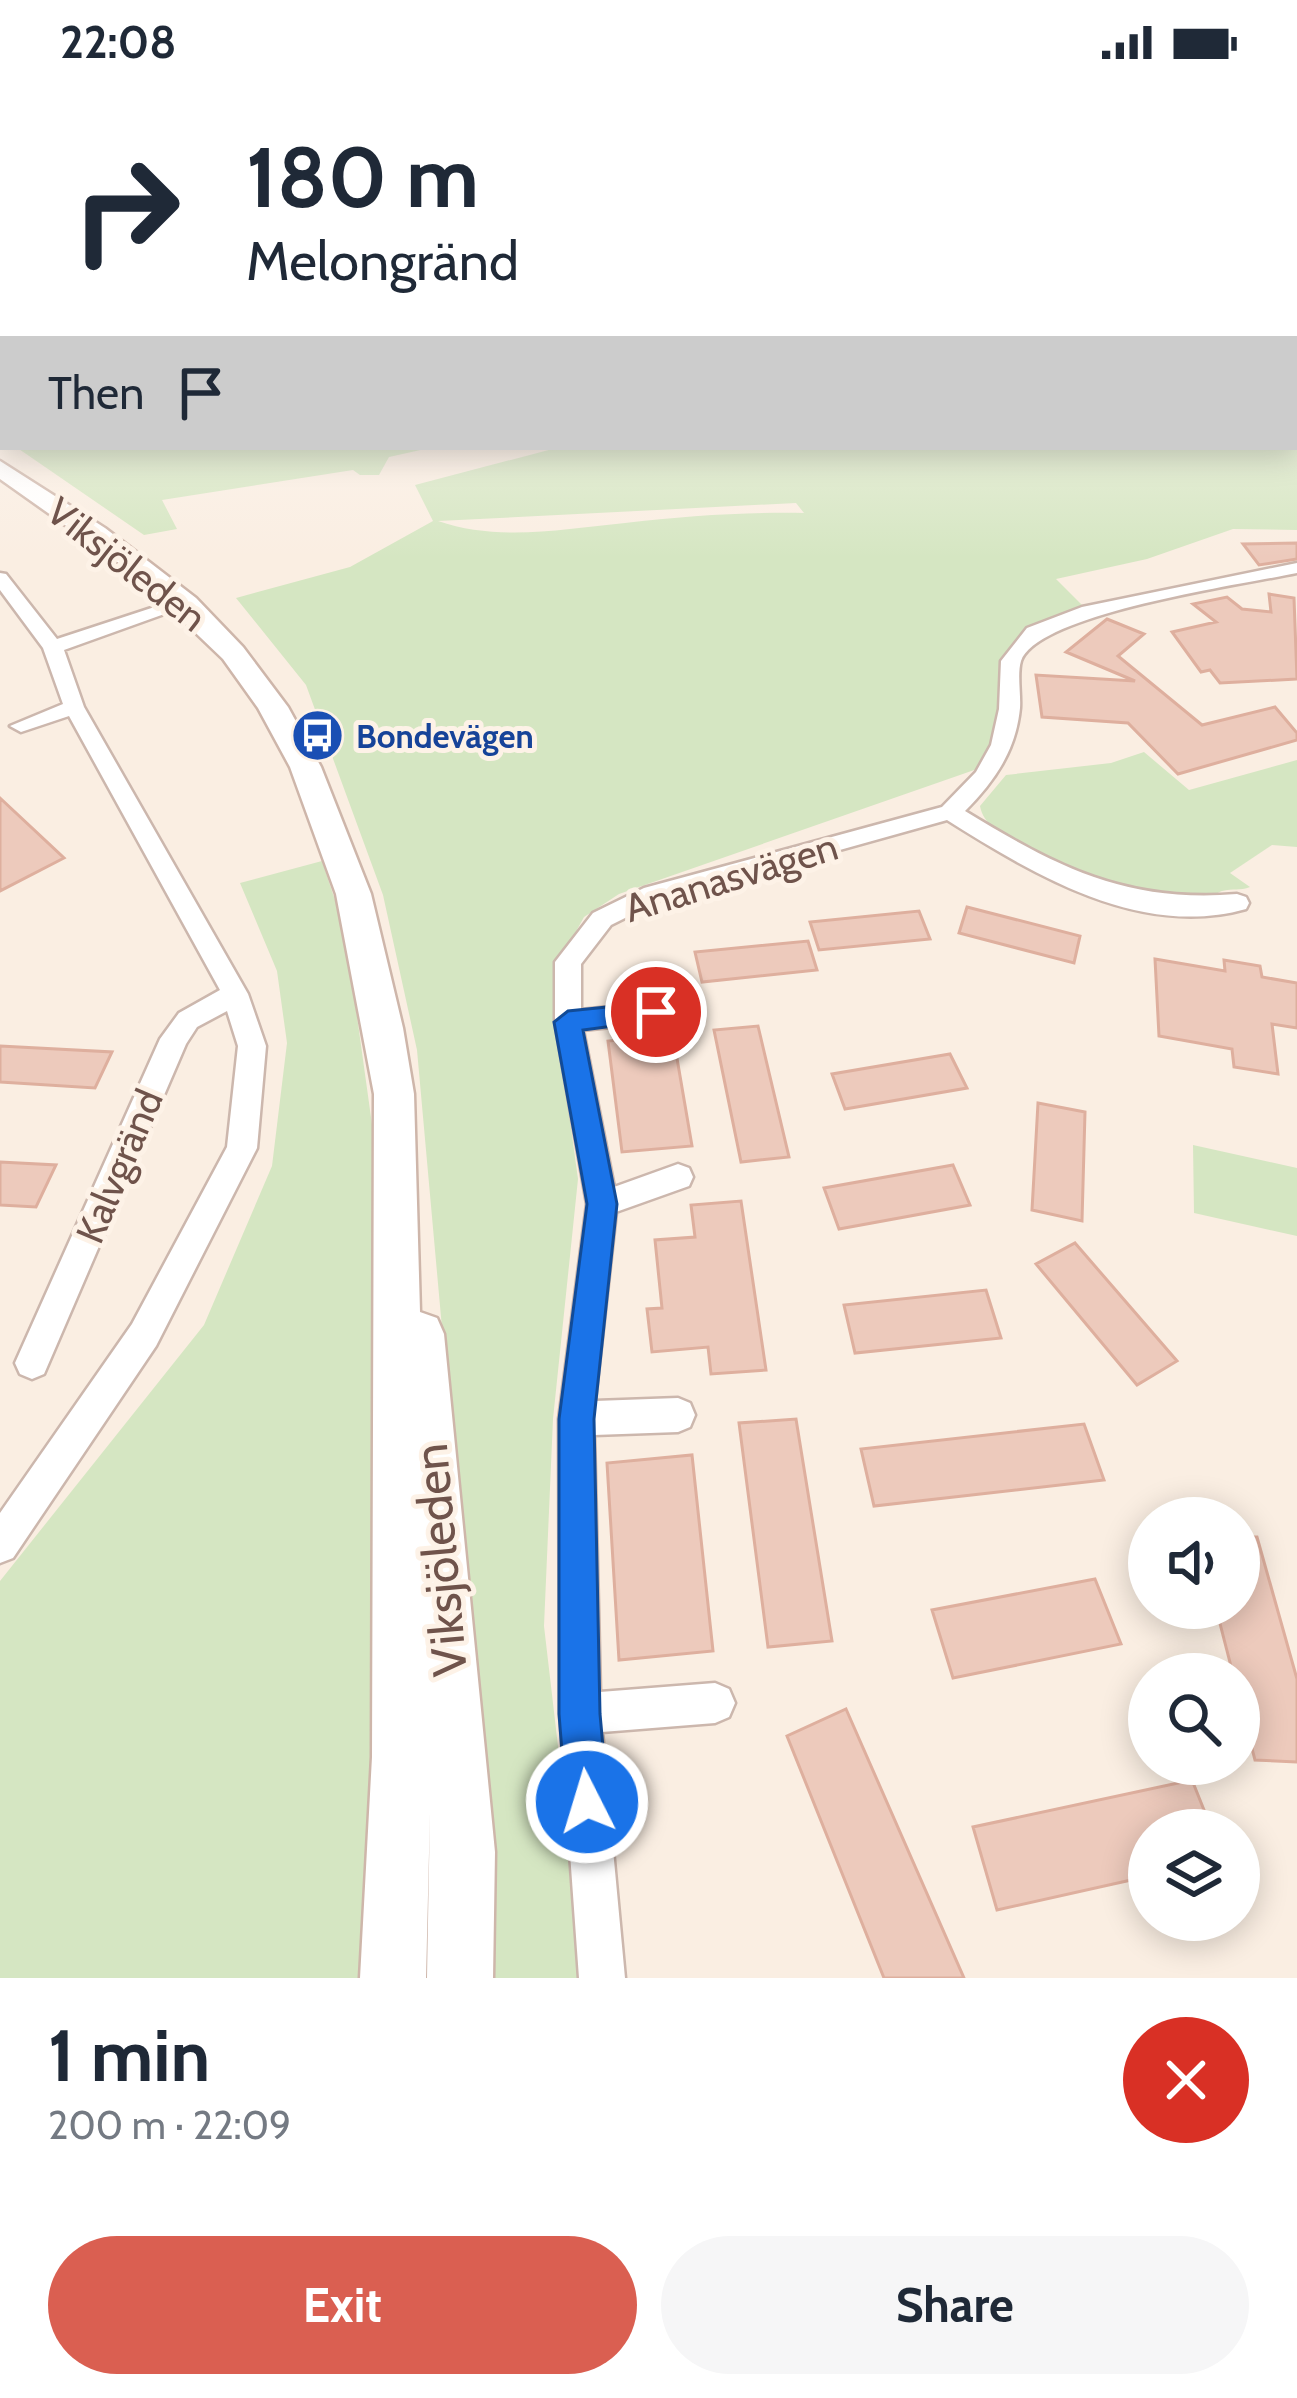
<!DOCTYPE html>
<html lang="en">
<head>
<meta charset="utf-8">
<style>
	body { margin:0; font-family:Cabin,sans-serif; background:#f6f6f7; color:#1f2937; height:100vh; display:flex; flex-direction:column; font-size:45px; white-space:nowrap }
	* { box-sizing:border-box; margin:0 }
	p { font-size:39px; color:#747a83 }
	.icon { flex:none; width:66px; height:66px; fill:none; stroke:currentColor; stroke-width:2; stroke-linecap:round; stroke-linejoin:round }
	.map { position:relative; height:1894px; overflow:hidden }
	.sheet { display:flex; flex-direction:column; background:#fff; flex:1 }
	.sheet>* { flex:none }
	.banner { position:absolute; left:0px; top:0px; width:1299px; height:366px; box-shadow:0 6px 30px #0003; background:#fff; color:#1f2937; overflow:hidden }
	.tools { position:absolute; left:1128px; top:1413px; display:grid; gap:24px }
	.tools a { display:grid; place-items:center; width:132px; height:132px; border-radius:50%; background:#fff; box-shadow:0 6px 30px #0003; font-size:60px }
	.pin { position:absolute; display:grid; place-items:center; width:102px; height:102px; color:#fff; margin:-51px; border:6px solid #fff; border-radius:50%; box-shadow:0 3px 12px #0007 }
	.me { position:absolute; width:132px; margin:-66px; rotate:355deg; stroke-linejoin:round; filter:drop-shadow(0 0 9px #0008) }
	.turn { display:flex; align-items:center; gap:42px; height:252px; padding:0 48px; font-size:54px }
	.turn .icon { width:156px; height:156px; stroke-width:2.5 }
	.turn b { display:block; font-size:84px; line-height:102px }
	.then { display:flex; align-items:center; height:114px; padding:0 48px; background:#0003; gap:24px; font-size:45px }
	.round { display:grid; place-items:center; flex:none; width:126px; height:126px; border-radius:63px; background:#f6f6f7 }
	.overview { display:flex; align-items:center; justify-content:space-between; height:204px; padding:0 48px }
	h1 { font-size:72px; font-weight:700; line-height:90px }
	.primary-button { display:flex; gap:24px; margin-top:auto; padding:24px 48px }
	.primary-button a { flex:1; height:138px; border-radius:72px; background:#da5f51; color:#fff; font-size:48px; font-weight:700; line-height:138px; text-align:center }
	.primary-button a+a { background:#f6f6f7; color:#1f2937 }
	.status { display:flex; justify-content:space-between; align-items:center; height:84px; padding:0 60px; background:#fff; direction:ltr }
	.status svg { height:33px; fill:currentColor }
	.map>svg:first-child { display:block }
	.green { fill:#d5e6c2; fill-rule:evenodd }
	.building { fill:#edcabc; stroke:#deaf9e; stroke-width:3 }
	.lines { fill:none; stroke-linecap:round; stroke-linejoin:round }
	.minor-casing { stroke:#ccb7ad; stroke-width:5 }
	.secondary-casing { stroke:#ceb6aa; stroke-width:5 }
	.minor { fill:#fff; fill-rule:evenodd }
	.secondary { fill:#fff; fill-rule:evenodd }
	.route { fill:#1a73e8; stroke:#114b97; stroke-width:3 }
	.labels { text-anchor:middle; stroke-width:10; stroke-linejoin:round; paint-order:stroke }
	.far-transit-label { font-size:33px; font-weight:bold; fill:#164399; stroke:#fdf2e7; text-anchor:start }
	.street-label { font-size:39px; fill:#6f534b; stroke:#fdf2e7 }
	.near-street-label { font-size:48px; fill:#6f534b; stroke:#fdf2e7 }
</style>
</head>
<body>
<div class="status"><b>22:08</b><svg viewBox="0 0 49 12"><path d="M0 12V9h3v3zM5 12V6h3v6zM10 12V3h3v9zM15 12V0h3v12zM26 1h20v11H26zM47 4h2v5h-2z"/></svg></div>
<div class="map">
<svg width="1297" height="1894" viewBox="0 0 1297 1894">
	<rect width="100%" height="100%" fill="#faeee2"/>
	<path class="green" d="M1297,275v171l-64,-1 -86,30 -91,20 27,27 -57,24 -24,91 -22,47 -361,126 -35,23 -21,38 -7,64 22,160 -25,240 -9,207 41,352h-96l2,-105 -74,-823 -34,-155 -77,-210 -70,-87 114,-31 83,-46 -18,-36 145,-38h736zM796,419l8,10c-59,-1 -119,3 -179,10 -62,6 -126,19 -187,-2z
		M16,363h418l-45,10 -10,18h-19l-7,-5 -191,30 15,29 -33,6z
		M1144,668l45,38 108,-30v87l-25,-2 -42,28 20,14c-10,4 -17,1 -28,4 -3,1 -13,7 -17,8 -48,15 -137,-26 -179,-50 -18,-11 -42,-21 -46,-43l26,-31 105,-12z
		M322,777l23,69 30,216 8,606 -14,226h-369v-397l204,-256 68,-159 15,-123 -10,-72 -37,-88z
		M1193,1061l104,23v68l-103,-23z"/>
	<path class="building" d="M1297,459v16l-38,6 -16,-21z
		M1269,510l25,4 3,81 -77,4 -10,-13 -9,2 -29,-40 44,-10 -23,-18 34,-7 15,12 29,3z
		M1107,535l37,15 -26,22 84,69 73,-18 22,26v7l-119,34 -50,-51 -86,-6 -6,-42 99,6 -69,-29z
		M0,714l64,60 -64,33z
		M967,823l113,29 -6,27 -115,-30z
		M919,827l11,28 -111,11 -9,-28z
		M808,857l9,29 -115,12 -7,-30z
		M1155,875l70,12 -1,-11 36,6 2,11 35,6v45l-25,-4 6,50 -44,-7 -2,-18 -73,-13z
		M758,942l31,131 -48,5 -27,-132z
		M673,951l19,111 -70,6 -14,-111z
		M0,962l112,6 -17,36 -95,-6z
		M950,970l17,34 -122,21 -13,-35z
		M1038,1019l47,9 -3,109 -50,-11z
		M0,1078l56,3 -20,42 -36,-2z
		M953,1081l17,40 -131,24 -15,-41z
		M741,1117l25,169 -55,4 -3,-27 -56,5 -5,-43 15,-1 -7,-68 40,-3 -4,-32z
		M1075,1159l102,118 -40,24 -101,-121z
		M986,1206l15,48 -146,15 -11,-48z
		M796,1335l36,222 -64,6 -29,-224z
		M1084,1340l20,56 -230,26 -13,-57z
		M692,1371l21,196 -94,9 -12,-197z
		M1239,1453h18l40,142v83l-42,-2 -16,-62v-24h-6l-17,-66h23z
		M1095,1495l26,65 -168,34 -21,-68z
		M846,1625l118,269h-80l-97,-242z
		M1192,1696l20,50h-63v46l-152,34 -24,-83z"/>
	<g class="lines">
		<defs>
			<path id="minor" d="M1297,479v10c-52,11 -259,40 -276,88 -4,13 0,33 -1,47 -4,42 -25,73 -55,103 92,56 161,92 272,83l9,3 3,6 -3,6c-106,30 -213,-35 -299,-89l-286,80 -50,25 -30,39v46l76,-8 13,10 -13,10 -74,8 31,157 64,-23 11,4 4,9 -4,9 -73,26 -21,189 83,-3 12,5 5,12 -5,12 -12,5 -84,3 6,257 115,-9 14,6 6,14 -6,14 -14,6 -113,9 23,246h-46l-19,-264 -1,-295 28,-215 -32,-182v-60l38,-49 51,-25 298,-81 34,-35 15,-27 8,-36 2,-48 26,-33 55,-21z
				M0,489l6,1 51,65 122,-40 16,4 -131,47 20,57 164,287 18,52 -9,102 -101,198 -143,212 -13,5v-50l132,-189 95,-177 11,-101 -11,-35 -30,16 -11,17 -142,330 -12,5 -12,-5 -5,-11 145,-324 19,-26 41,-23 -151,-274 -48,16 -11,-6 53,-22 -20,-56 -43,-58z"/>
			<path id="secondary" d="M0,377l105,67 91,70 47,49 45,60 33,60 50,127 32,134 11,66 6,218 17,6 7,16 51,518 -2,126h-66l3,-167 -4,167h-66l12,-221 2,-663 -38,-200 -46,-127 -32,-59 -35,-49 -90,-86 -133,-94z"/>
		</defs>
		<use href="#minor" class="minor-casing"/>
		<use href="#secondary" class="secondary-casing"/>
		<use href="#minor" class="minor"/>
		<use href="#secondary" class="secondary"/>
	</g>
	<linearGradient id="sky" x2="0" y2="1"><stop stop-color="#95c6e5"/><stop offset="0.44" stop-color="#fdf7f2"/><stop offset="1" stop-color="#fdf7f2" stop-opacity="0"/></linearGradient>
	<rect width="1297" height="474" fill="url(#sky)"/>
	<path class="route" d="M656,918l10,3 4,7 -4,7 -83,11 34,174 -23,215 6,295 8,88 -6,15 -15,6 -15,-6 -6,-15 -7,-88v-295l28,-215 -33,-182 14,-11z"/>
	<defs>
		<symbol id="bus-disc" viewBox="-11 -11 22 22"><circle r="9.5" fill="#1a4fb4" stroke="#fdf2e7"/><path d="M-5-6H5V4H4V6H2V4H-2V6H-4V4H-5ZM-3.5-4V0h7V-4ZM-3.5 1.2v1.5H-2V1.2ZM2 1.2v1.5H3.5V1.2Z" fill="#fff"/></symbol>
	</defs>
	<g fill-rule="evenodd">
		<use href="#bus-disc" x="288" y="622" width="59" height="59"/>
	</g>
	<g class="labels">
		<g class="far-transit-label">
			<text x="356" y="664">Bondevägen</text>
		</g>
		<g class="street-label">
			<text transform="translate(127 480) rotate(38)" y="14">Viksjöleden</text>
			<text transform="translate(731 793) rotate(-17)" y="14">Ananasvägen</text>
			<text transform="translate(119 1082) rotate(-67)" y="14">Kalvgränd</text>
		</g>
		<g class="near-street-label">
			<text transform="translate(440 1476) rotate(-95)" y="17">Viksjöleden</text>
		</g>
	</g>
</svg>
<div class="tools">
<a><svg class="icon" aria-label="sound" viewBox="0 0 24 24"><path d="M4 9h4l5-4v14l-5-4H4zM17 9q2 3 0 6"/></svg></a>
<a><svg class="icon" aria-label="search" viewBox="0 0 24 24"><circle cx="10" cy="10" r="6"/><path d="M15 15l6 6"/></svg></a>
<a><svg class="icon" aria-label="layers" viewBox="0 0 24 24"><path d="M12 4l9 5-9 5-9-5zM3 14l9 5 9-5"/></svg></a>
</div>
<div class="pin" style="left:656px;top:928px;background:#d93025"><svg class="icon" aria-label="arrive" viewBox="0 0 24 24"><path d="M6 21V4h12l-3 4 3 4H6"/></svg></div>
<svg class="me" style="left:587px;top:1718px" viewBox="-20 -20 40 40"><circle r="17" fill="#1a73e8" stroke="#fff" stroke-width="3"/><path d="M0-11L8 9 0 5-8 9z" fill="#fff"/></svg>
<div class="banner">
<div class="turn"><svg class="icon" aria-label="right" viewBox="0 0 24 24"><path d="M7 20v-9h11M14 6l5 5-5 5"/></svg><div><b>180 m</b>Melongränd</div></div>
<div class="then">Then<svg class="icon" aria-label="arrive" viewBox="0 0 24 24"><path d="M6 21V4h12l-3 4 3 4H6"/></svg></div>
</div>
</div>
<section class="sheet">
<div class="overview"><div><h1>1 min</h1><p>200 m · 22:09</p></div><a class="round" style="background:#d93025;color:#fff"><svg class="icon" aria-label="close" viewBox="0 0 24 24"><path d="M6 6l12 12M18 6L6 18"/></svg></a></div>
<div class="primary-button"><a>Exit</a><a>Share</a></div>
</section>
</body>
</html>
